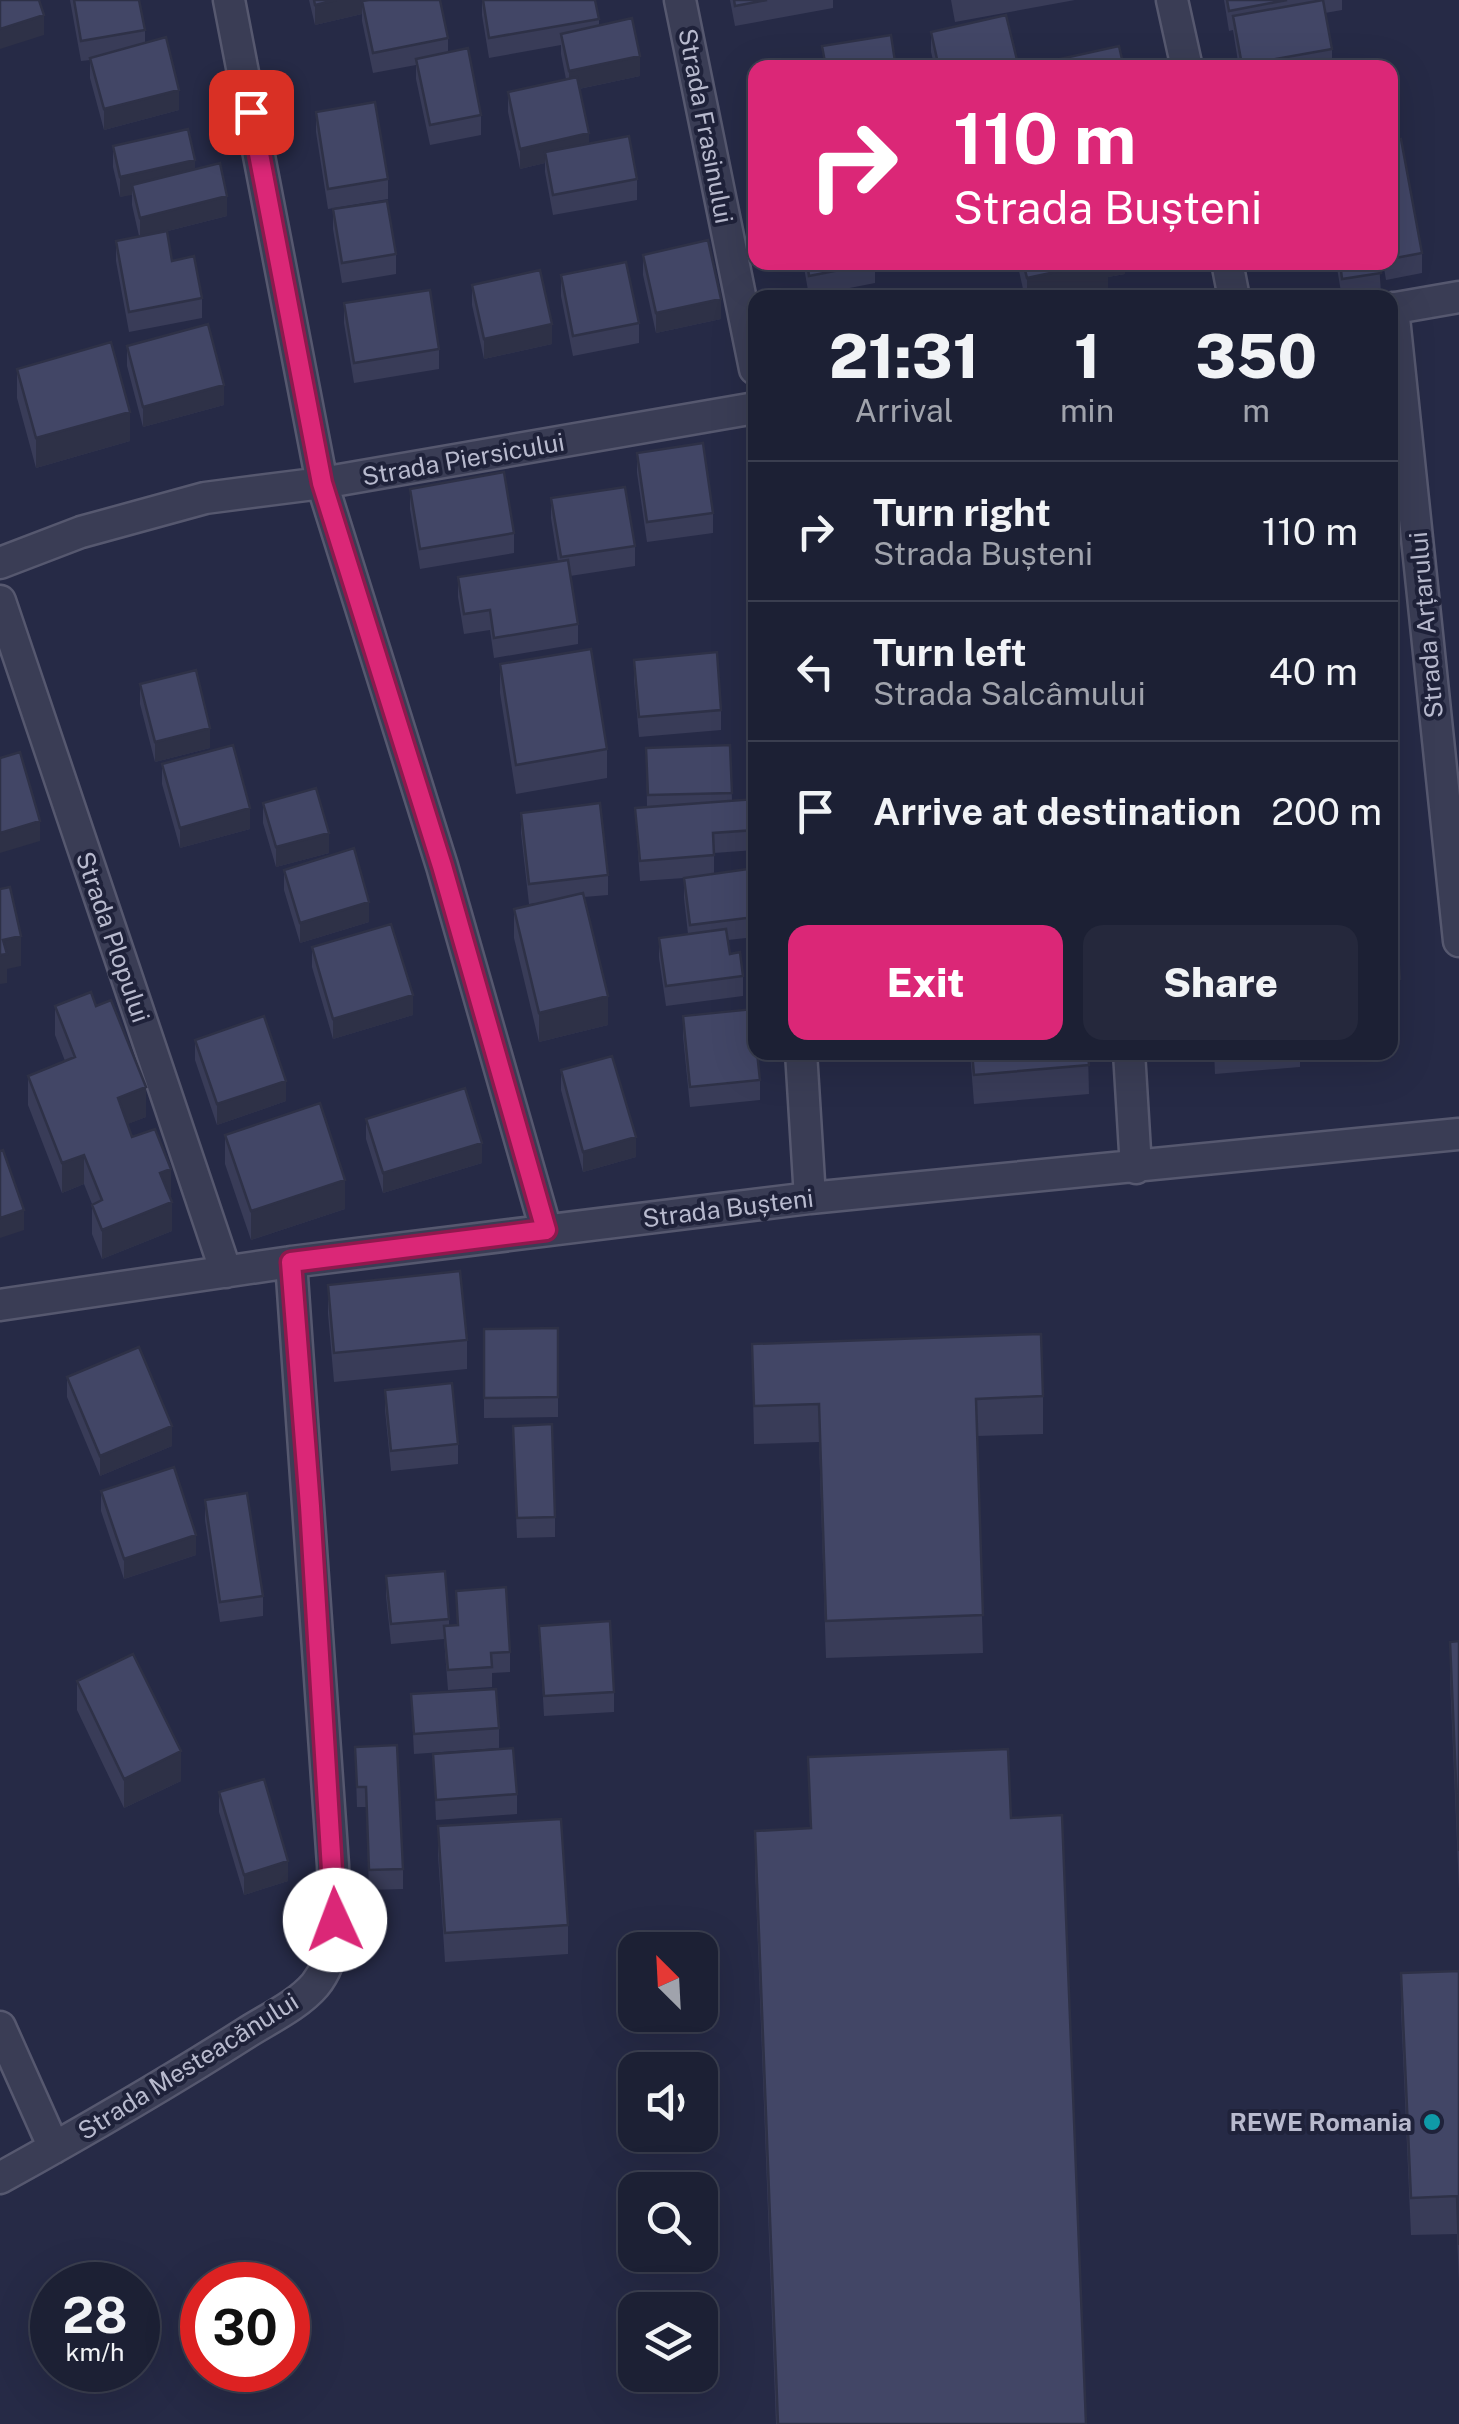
<!DOCTYPE html>
<html lang="en">
<head>
<meta charset="utf-8">
<style>
	body { margin:0; font-family:"Public Sans",sans-serif; background:#25283c; color:#f1f3f6; height:100vh; display:flex; flex-direction:column; font-size:38px; white-space:nowrap }
	* { box-sizing:border-box; margin:0 }
	p { font-size:32px; color:#a0a3ac }
	.icon { flex:none; width:55px; height:55px; fill:none; stroke:currentColor; stroke-width:2; stroke-linecap:round; stroke-linejoin:round }
	.map { position:relative; flex:1; overflow:hidden }
	.drawer { position:absolute; left:748px; top:290px; width:650px; height:770px; display:flex; flex-direction:column; background:#1c2034; border-radius:20px; box-shadow:0 10px 40px #0002,0 0 0 2px #3a3e4f }
	.drawer>* { flex:none }
	.banner { position:absolute; left:748px; top:60px; width:650px; height:210px; border-radius:20px; box-shadow:0 10px 40px #0002,0 0 0 2px #3a3e4f; background:#db2777; color:#fff; overflow:hidden }
	.needle { width:65px; rotate:336deg }
	.tools { position:absolute; left:618px; top:1932px; display:grid; gap:20px }
	.tools a { display:grid; place-items:center; width:100px; height:100px; border-radius:20px; background:#1c2034; box-shadow:0 10px 40px #0002,0 0 0 2px #3a3e4f; font-size:50px }
	.speed { position:absolute; left:30px; top:2262px; display:flex; gap:20px; font-size:50px; font-weight:700; text-align:center }
	.speed>* { display:grid; place-content:center; width:130px; height:130px; border-radius:50%; background:#1c2034; box-shadow:0 10px 40px #0002,0 0 0 2px #3a3e4f; line-height:1 }
	.speed small { font-size:25px; font-weight:400 }
	.speed .limit { border:15px solid #d22; background:#fff; color:#111 }
	.pin { position:absolute; display:grid; place-items:center; width:85px; height:85px; color:#fff; margin:-42px; border-radius:20px; box-shadow:0 5px 15px #0006 }
	.me { position:absolute; width:110px; margin:-55px; rotate:358deg; stroke-linejoin:round; filter:drop-shadow(0 0 8px #0008) }
	.turn { display:flex; align-items:center; gap:35px; height:210px; padding:0 40px; font-size:45px }
	.turn .icon { width:130px; height:130px; stroke-width:2.5 }
	.turn b { display:block; font-size:70px; line-height:85px }
	.eta { display:flex; justify-content:space-evenly; align-items:center; height:170px; text-align:center }
	.eta b { font-size:60px; font-weight:800; line-height:70px }
	.cta { display:flex; gap:20px; margin-top:auto; padding:20px 40px }
	.cta a { flex:1; height:115px; border-radius:20px; background:#db2777; color:#fff; font-size:40px; font-weight:800; line-height:115px; text-align:center }
	.cta a+a { background:#25283c; color:#f1f3f6 }
	ul { padding:0; list-style:none }
	li { display:flex; align-items:center; gap:30px; height:140px; padding:0 40px; border-top:2px solid #3a3e4f }
	li div { flex:1 }
	li b { display:block; font-size:38px }
	li em { font-style:normal }
	.map>svg:first-child { display:block }
	.lines { fill:none; stroke-linecap:round; stroke-linejoin:round }
	.minor-casing { stroke:#56586f; stroke-width:35 }
	.minor { stroke:#3a3d55; stroke-width:30 }
	.wall { fill:#393c58 }
	.shaded-wall { fill:#2e3147 }
	.building { fill:#424666; stroke:#2e3147; stroke-width:2.5 }
	.route-casing { stroke:#8e194d; stroke-width:25 }
	.route { stroke:#db2777; stroke-width:18 }
	.culture-dot { fill:#0f9aa8; stroke:#1f223a; stroke-width:4 }
	.labels { text-anchor:middle; stroke-width:8; stroke-linejoin:round; paint-order:stroke }
	.street-label { font-size:25px; fill:#b8bace; stroke:#1f223a }
	.poi-label { font-size:25px; font-weight:bold; fill:#b8bace; stroke:#1f223a; text-anchor:end }
</style>
</head>
<body>
<div class="map">
<svg width="1459" height="2424" viewBox="0 0 1459 2424">
	<rect width="100%" height="100%" fill="#262a46"/>
	<g class="lines">
		<defs>
			<path id="minor" d="M229,0l93,483 120,383 104,364
				M680,0l75,369
				M1172,0l15,68
				M1227,262l7,36
				M1393,308l66,633
				M1390,309l69,-12
				M0,563l81,-31 124,-34 117,-15 433,-75
				M0,601l226,671
				M801,1052l9,146
				M1129,1052l7,116
				M0,1305l291,-43 519,-64 649,-64
				M0,2027l54,121
				M0,2178c83,-46 166,-94 246,-145 22,-14 52,-28 69,-48 27,-33 19,-81 18,-120l-42,-603"/>
		</defs>
		<use href="#minor" class="minor-casing"/>
		<use href="#minor" class="minor"/>
	</g>
	<path class="wall" d="M70,0h69l6,30v13l34,67 -75,20 -14,-52v-18l-9,1z
		M309,0h131l8,38v14l33,63v20l-51,10 -14,-66v-14l-43,8 -11,-52v-7l-47,11z
		M482,0l117,19v7l41,50 -61,13 10,55 48,35v21l-84,15 -8,-43v-9l-25,6 -12,-57v-20l58,-13 -5,-25v-9l-72,13 -7,-43z
		M730,0h103v8l-98,18z
		M951,0h124l-120,22z
		M1224,0h118v10l-17,3 7,36v19h-93l-6,-38 -4,1z
		M931,32l88,36h-84l-4,-16z
		M316,112l72,67v20l-60,10 -12,-77z
		M1390,141l32,112v20l-36,7 -3,-18h7z
		M113,146l82,23 32,47 -63,16 8,29 30,37v20l-73,14 -13,-71v-20l23,-5 -7,-31v-11l-12,3 -7,-30z
		M333,209l63,45v20l-54,9 -9,-54z
		M643,255l78,64 -65,14 -13,-58z
		M803,262h72v21l-66,13z
		M1017,262h108v12l-17,3v13l-33,8h-50z
		M1336,262h43l2,31 -29,5h-10z
		M561,275l78,48v20l-66,13 -12,-60z
		M472,285l80,59 -68,15 -12,-54z
		M344,303l95,46v20l-85,14 -10,-60z
		M127,346l97,59 -81,22 -16,-61z
		M17,369l113,72 -94,27 -19,-70z
		M637,453l76,60v20l-66,9 -10,-69z
		M410,489l104,44v20l-94,16 -10,-60z
		M551,498l84,48v20l-65,10 8,48v20l-84,14 -4,-28 -26,4 -6,-37v-20l100,-15 -7,-44z
		M634,660l87,50v20l-82,7 -5,-57z
		M500,664l107,85v29l-91,16 -16,-101z
		M140,684l70,64 -55,14 -15,-58z
		M730,745l2,55 23,-1v51l-41,3v21l41,-6v69l-27,3 2,14 13,22v20l-77,10 -7,-48v-20l29,-4 -4,-36v-20l-44,3 -5,-73 12,-1 -1,-59z
		M162,764l88,65 -70,19 -18,-64z
		M263,803l66,50 -53,14 -13,-44z
		M521,813l87,62v20l-24,2 24,128 -69,17 -25,-104v-29l31,-7 -16,2 -8,-71z
		M284,870l85,52 -69,21 -16,-53z
		M1390,906l10,73v20l-10,1z
		M312,947l101,68 -80,24 -21,-72z
		M55,1006h41l50,111 -19,7 5,13 38,61 2,33 -70,28 -10,-25v-30l-8,-20 -22,9 -34,-88v-29l37,-15 -10,-26z
		M683,1016l77,64v20l-70,7 -7,-71z
		M195,1040l91,61 -69,24 -22,-65z
		M970,1052h118l1,42 -115,10z
		M1214,1052h86v15l-85,7z
		M561,1070l75,87 -53,15 -22,-82z
		M366,1119l116,44 -99,30 -17,-54z
		M225,1135l120,74 -94,31 -26,-76z
		M328,1285l139,55v29l-133,13 -6,-68z
		M558,1328v89l-74,1v-89z
		M752,1344l291,52v38l-66,2 6,217 -157,5 -7,-216 -65,2z
		M67,1377l105,69 -72,30 -33,-79z
		M385,1390l73,54v20l-67,7 -6,-61z
		M513,1446l42,71v20l-38,1z
		M101,1491l95,64 -72,24 -23,-68z
		M205,1500l58,96v20l-43,6 -15,-102z
		M386,1576l63,43v7l8,-1 -1,-34 54,61v20l-18,1v14l-44,3 -4,-51 -53,5 -5,-48z
		M539,1626l75,66v20l-70,4z
		M1459,1641v248l-9,-210v-37z
		M77,1681l104,100 -57,27 -47,-98z
		M411,1694l88,34v20l-85,6z
		M355,1747l48,122v20l-34,1 -3,-83h-9z
		M433,1754l84,40v20l-81,6z
		M808,1757l203,61 75,606h-310l-21,-556v-37l55,-3z
		M219,1792l69,89 -44,14 -25,-83z
		M438,1826l130,99v29l-123,8 -7,-107z
		M1459,1971v311l-2,-48 -46,1 -10,-224v-38z"/>
	<path class="shaded-wall" d="M336,0h88l-62,1v13l-47,11v-20z
		M44,15v20l-44,14v-20z
		M640,56v20l-71,15v-20z
		M179,90v20l-75,20v-21z
		M589,133v20l-44,-1v11l-25,6v-20z
		M195,160v20l-63,5v10l-12,2v-20z
		M227,196v20l-87,22v-20z
		M1102,262h23v12l-17,3v13l-33,8h-48v-20z
		M721,299v20l-65,14v-20z
		M552,324v20l-68,15v-20z
		M224,385v20l-81,22v-20z
		M130,412v29l-94,27v-30z
		M210,728v20l-55,14v-20z
		M250,808v21l-70,19v-20z
		M40,821v20l-40,12v-20z
		M329,833v20l-53,14v-20z
		M369,902v20l-69,21v-20z
		M21,936v30l-14,3v14l-7,1v-29l3,-15z
		M413,995v20l-80,24v-20z
		M608,996v29l-69,17v-29z
		M286,1081v20l-69,24v-21z
		M146,1087v30l-28,11v-30z
		M636,1137v20l-53,15v-20z
		M482,1143v20l-99,30v-20z
		M84,1155v29l-22,9v-30z
		M171,1169v29l-11,-25z
		M345,1180v29l-94,31v-29z
		M172,1202v29l-70,28v-29z
		M24,1210v20l-24,8v-20z
		M172,1426v20l-72,30v-20z
		M196,1535v20l-72,24v-20z
		M181,1751v30l-57,27v-29z
		M288,1861v20l-44,14v-20z"/>
	<path class="building" d="M0,0h39l5,15 -44,14z
		M74,0h65l6,30 -64,11z
		M314,0h22l-21,5z
		M369,0h71l8,38 -75,15 -11,-52z
		M483,0h112l4,19 -110,19z
		M734,0h33l-32,6z
		M1227,0h60l-58,11z
		M1323,0l9,49 -90,16 -9,-49z
		M1006,15l13,53h-80l-8,-36z
		M632,18l8,38 -71,15 -8,-37z
		M891,35l5,33h-70l-4,-22z
		M166,37l13,53 -75,19 -14,-51z
		M1119,46l5,22h-81l-1,-5z
		M468,48l13,67 -51,10 -14,-66z
		M577,77l12,56 -69,16 -12,-57z
		M375,102l13,77 -60,10 -12,-77z
		M188,129l7,31 -75,17 -7,-31z
		M629,136l8,43 -84,16 -8,-43z
		M1401,139l21,114 -32,6v-118z
		M220,163l7,33 -87,22 -8,-33z
		M387,201l9,53 -54,9 -9,-54z
		M167,231l5,30 22,-5 8,42 -73,14 -13,-71z
		M708,240l13,59 -65,14 -13,-58z
		M626,262l13,61 -66,13 -12,-61z
		M807,262h68v1l-66,13z
		M1023,262h79l-75,16z
		M1340,262h39l2,11 -39,6z
		M540,270l12,54 -68,15 -12,-54z
		M430,290l9,59 -85,14 -10,-60z
		M208,324l16,61 -81,22 -16,-61z
		M111,342l19,70 -94,26 -19,-69z
		M703,443l10,70 -66,9 -10,-69z
		M504,472l10,61 -94,16 -10,-60z
		M625,487l10,59 -74,11 -10,-59z
		M568,560l10,64 -84,14 -4,-28 -26,4 -6,-37z
		M591,649l16,100 -91,16 -16,-101z
		M717,652l4,58 -82,7 -5,-57z
		M196,670l14,58 -55,14 -15,-58z
		M233,745l17,63 -70,20 -18,-64z
		M730,745l2,48 -84,2 -2,-47z
		M20,752l20,69 -40,12v-75z
		M316,788l13,45 -53,14 -13,-44z
		M755,799v31l-42,3 1,22 -74,6 -5,-53z
		M600,803l8,72 -79,9 -8,-71z
		M354,848l15,54 -69,21 -16,-53z
		M755,868v49l-65,8 -6,-47z
		M10,887l11,49 -18,4 4,14 -7,1v-66z
		M583,893l25,103 -69,17 -25,-104z
		M1390,906h4l6,73 -10,1z
		M391,924l22,71 -80,24 -21,-72z
		M726,929l4,25 10,-2 3,24 -77,10 -7,-48z
		M91,992l5,14 15,-6 35,87 -28,11 14,39 23,-8 16,40 -11,4 12,29 -70,28 -10,-25 10,-5 -18,-45 -22,8 -34,-87 47,-19 -20,-51z
		M753,1009l2,43h2l3,28 -70,7 -7,-71z
		M264,1016l22,65 -69,23 -22,-64z
		M972,1052h116l1,13 -115,10z
		M612,1056l24,81 -53,15 -22,-82z
		M465,1088l17,55 -99,30 -17,-54z
		M320,1103l25,77 -94,31 -26,-76z
		M3,1150l21,60 -24,8v-67z
		M460,1271l7,69 -133,13 -6,-68z
		M558,1328v69l-74,1v-69z
		M1041,1334l2,62 -67,3 7,216 -157,6 -7,-217 -65,2 -2,-62z
		M139,1347l33,79 -72,30 -33,-79z
		M452,1383l6,61 -67,7 -6,-61z
		M552,1424l3,93 -38,1 -4,-92z
		M174,1467l22,68 -72,24 -23,-68z
		M247,1493l16,103 -43,6 -15,-102z
		M445,1571l4,48 -58,5 -5,-48z
		M506,1587l4,65 -19,1 1,14 -44,3 -4,-44 14,-1 -2,-34z
		M610,1621l4,71 -70,4 -5,-70z
		M1459,1641v210l-9,-209z
		M133,1654l48,97 -57,28 -47,-98z
		M496,1689l3,39 -85,6 -3,-40z
		M397,1745l6,124 -34,1 -3,-83h-9l-2,-40z
		M513,1748l4,46 -81,6 -3,-46z
		M1008,1749l3,69 51,-3 24,609h-308l-23,-593 56,-3 -3,-71z
		M264,1779l24,82 -44,14 -25,-83z
		M561,1819l7,106 -123,8 -7,-107z
		M1459,1971v274l-2,-49 -46,2 -10,-225z"/>
	<g class="lines">
		<defs>
			<path id="route" d="M251,112l71,371 120,383 104,364 -255,32 19,244 25,414"/>
		</defs>
		<use href="#route" class="route-casing"/>
		<use href="#route" class="route"/>
	</g>
	<circle class="culture-dot" cx="1432" cy="2122" r="10"/>
	<g class="labels">
		<g class="street-label">
			<text transform="translate(706 126) rotate(79)" y="9">Strada Frasinului</text>
			<text transform="translate(463 459) rotate(-10)" y="9">Strada Piersicului</text>
			<text transform="translate(1426 625) rotate(-95)" y="9">Strada Arțarului</text>
			<text transform="translate(113 937) rotate(71)" y="9">Strada Plopului</text>
			<text transform="translate(728 1208) rotate(-7)" y="9">Strada Bușteni</text>
			<text transform="translate(188 2066) rotate(-32)" y="9">Strada Mesteacănului</text>
		</g>
		<g class="poi-label">
			<text x="1412" y="2131">REWE Romania</text>
		</g>
	</g>
</svg>
<div class="tools">
<a><svg class="needle" viewBox="-14 -14 28 28"><path d="M0-13l5 13h-10z" fill="#e53935"/><path d="M0 13l5-13h-10z" fill="#a0a3ac"/></svg></a>
<a><svg class="icon" aria-label="sound" viewBox="0 0 24 24"><path d="M4 9h4l5-4v14l-5-4H4zM17 9q2 3 0 6"/></svg></a>
<a><svg class="icon" aria-label="search" viewBox="0 0 24 24"><circle cx="10" cy="10" r="6"/><path d="M15 15l6 6"/></svg></a>
<a><svg class="icon" aria-label="layers" viewBox="0 0 24 24"><path d="M12 4l9 5-9 5-9-5zM3 14l9 5 9-5"/></svg></a>
</div>
<div class="speed"><div>28<small>km/h</small></div><div class="limit">30</div></div>
<div class="pin" style="left:251px;top:112px;background:#d93025"><svg class="icon" aria-label="arrive" viewBox="0 0 24 24"><path d="M6 21V4h12l-3 4 3 4H6"/></svg></div>
<svg class="me" style="left:335px;top:1920px" viewBox="-20 -20 40 40"><circle r="19" fill="#fff"/><path d="M0-13L10 11 0 6-10 11z" fill="#db2777"/></svg>
<div class="banner">
<div class="turn"><svg class="icon" aria-label="right" viewBox="0 0 24 24"><path d="M7 20v-9h11M14 6l5 5-5 5"/></svg><div><b>110 m</b>Strada Bușteni</div></div>
</div>
<section class="drawer">
<div class="eta">
<div><b>21:31</b><p>Arrival</p></div>
<div><b>1</b><p>min</p></div>
<div><b>350</b><p>m</p></div>
</div>
<ul>
<li><svg class="icon" aria-label="right" viewBox="0 0 24 24"><path d="M7 20v-9h11M14 6l5 5-5 5"/></svg><div><b>Turn right</b><p>Strada Bușteni</p></div><em>110 m</em></li>
<li><svg class="icon" aria-label="left" viewBox="0 0 24 24"><path d="M17 20v-9H6M10 6l-5 5 5 5"/></svg><div><b>Turn left</b><p>Strada Salcâmului</p></div><em>40 m</em></li>
<li><svg class="icon" aria-label="arrive" viewBox="0 0 24 24"><path d="M6 21V4h12l-3 4 3 4H6"/></svg><div><b>Arrive at destination</b></div><em>200 m</em></li>
</ul>
<div class="cta"><a>Exit</a><a>Share</a></div>
</section>
</div>
</body>
</html>
